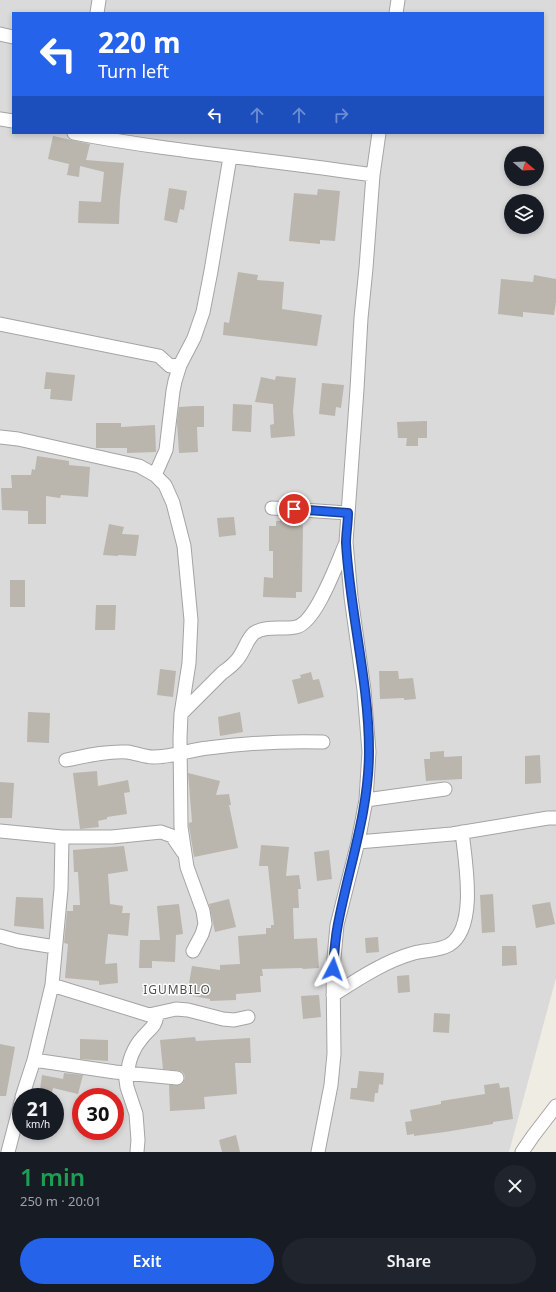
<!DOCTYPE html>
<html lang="en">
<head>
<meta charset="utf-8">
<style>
	body { margin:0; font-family:"Noto Sans",sans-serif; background:#20242c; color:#f1f3f6; height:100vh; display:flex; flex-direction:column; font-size:15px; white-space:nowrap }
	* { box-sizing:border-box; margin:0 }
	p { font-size:13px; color:#9ea1a6 }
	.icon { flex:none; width:22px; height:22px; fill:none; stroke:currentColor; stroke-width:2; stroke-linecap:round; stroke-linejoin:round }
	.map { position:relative; height:1152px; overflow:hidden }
	.details { display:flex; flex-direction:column; background:#171b24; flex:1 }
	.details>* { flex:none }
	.top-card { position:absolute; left:12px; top:12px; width:532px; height:122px; border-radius:0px; box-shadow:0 2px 6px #0003; background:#2563eb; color:#fff; overflow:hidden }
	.needle { width:26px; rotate:109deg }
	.fabs { position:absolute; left:504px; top:146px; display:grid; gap:8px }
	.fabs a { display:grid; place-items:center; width:40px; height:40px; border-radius:50%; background:#171b24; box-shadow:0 2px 6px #0003; font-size:20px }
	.speed { position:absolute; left:12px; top:1088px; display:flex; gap:8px; font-size:20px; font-weight:700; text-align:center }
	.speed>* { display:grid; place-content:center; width:52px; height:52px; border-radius:50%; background:#171b24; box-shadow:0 2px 6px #0003; line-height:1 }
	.speed small { font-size:10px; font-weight:400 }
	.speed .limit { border:6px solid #d22; background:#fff; color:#111 }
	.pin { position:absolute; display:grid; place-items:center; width:34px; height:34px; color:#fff; margin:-17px; border:2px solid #fff; border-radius:50%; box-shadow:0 1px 4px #0007 }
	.me { position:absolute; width:44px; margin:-22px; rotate:4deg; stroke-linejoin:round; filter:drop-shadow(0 0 3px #0008) }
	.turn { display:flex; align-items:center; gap:14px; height:84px; padding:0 20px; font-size:18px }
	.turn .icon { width:52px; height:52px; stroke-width:2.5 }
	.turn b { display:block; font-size:28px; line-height:34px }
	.lanes { display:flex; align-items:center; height:38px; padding:0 20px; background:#0003; justify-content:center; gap:20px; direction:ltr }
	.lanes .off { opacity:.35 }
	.round { display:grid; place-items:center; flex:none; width:42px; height:42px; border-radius:21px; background:#20242c }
	.summary { display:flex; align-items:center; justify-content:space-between; height:68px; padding:0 20px }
	h1 { font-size:24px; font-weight:600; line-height:30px; color:#1e9e55 }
	.action { display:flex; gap:8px; margin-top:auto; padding:8px 20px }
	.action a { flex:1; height:46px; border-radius:24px; background:#2563eb; color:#fff; font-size:16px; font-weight:600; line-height:46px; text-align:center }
	.action a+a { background:#20242c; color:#f1f3f6 }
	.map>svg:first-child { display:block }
	.residential { fill:#dbdada; fill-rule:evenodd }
	.building { fill:#bab5ad }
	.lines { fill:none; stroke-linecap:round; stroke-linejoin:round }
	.street-casing { stroke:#a4a4a4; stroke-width:15 }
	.street { stroke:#fff; stroke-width:13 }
	.route-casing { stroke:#184099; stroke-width:10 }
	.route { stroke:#2563eb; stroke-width:7 }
	.labels { text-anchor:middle; stroke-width:3; stroke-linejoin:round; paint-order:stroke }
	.quarter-label { font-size:12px; letter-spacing:1px; fill:#505050; stroke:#fff }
</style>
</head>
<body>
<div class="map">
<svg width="556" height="1152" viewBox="0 0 556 1152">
	<rect width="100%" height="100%" fill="#eeece3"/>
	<path class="residential" d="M0,0h556v978l-47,174h-509zM13,13h530v120h-530zM511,153h26v26h-26zM511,201h26v26h-26zM21,1097h34v34h-34zM81,1097h34v34h-34z"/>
	<path class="building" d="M53,136l37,8 -4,16 38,3 -4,37 -1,24 -41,-1 1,-22 22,1 3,-30 -24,-6 -1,11 -12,-2 2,-11 -21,-5z
		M169,188l18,3 -3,19 -4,-1 -3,14 -13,-3z
		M318,189l22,2 -5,50 -15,-1v4l-31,-3 5,-48 23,2z
		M238,272l20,3 -1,5 27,2 -2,27 40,6 -5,31 -94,-11 1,-13 5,1z
		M534,275l22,4v23l-2,13 -31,-3v5l-25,-3 3,-35 32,3z
		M46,372l29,3 -3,26 -22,-2 1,-10h-7z
		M276,376l20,2 -3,33 2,25 -24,2 -1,-13 4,-1 -1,-20 -18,-2 6,-25 14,3z
		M322,383l22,2 -3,23 -5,-1 -1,9 -16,-2z
		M233,404l19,1 -1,27 -19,-1z
		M195,406h9v21h-7l1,25 -19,1 -2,-31 2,-15z
		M427,421v17h-9v8h-12l1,-8h-9l-1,-16z
		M96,423h25v4l34,-2 1,27 -29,1v-5h-31z
		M37,456l32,5v4l21,2 -2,30 -27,-2 -1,3 -14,-2v28h-18v-13l-26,-1 -1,-22h11l-1,-13h20l1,-6 3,1z
		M234,517l2,18 -17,2 -2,-19z
		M280,517l16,1 1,8 6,-1 -1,67h-6v6l-33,-1 1,-20 9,1v-27h-4v-25h7v-5h4z
		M109,524l15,3 -2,7 17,1 -3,21 -18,-1v1l-15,-1z
		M10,580h15v27h-15z
		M96,605h20l-1,25h-20z
		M160,669l16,2 -3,26 -16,-2z
		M379,671h19l1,8 14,-1 3,21 -12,1v-2l-24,1z
		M311,672l2,8 6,-1 5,18 -26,7 -6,-24 9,-2 -1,-3z
		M28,712l22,1 -1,30 -22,-1z
		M240,712l3,20 -23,4 -2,-19z
		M444,751v6l18,-1v23l-36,2 -2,-22h6v-7z
		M540,755l1,28 -16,1v-28z
		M97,771l1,15 30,-6 2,12 -6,1 3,21 -20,3v2l-9,2 1,6 -19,2 -7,-56z
		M188,773l32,8 -4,14 13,-1 2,11h-2l9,43 -44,9 -5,-31v-3l3,-1z
		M0,782l14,1 -2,35h-12z
		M261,845l28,2 -3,29 13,-1 2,14h-3l1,19h-6l1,31 23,-1 2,30 -16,1 -1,-1 -40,1 1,7h-3l1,16 -25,2v6l-26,1v-2l-23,-4 5,-29 28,4v-5l20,-1 -2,-28 28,-2v-6h5v-3h3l-6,-59h-9z
		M124,846l4,25 -20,3 2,30 13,2 -1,7h8l-2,23 -20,-2 -3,30 12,-1 1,20 -19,2v-4l-34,-3 3,-34 -4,-1 3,-32h6v-6h7l-2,-33h-4l-1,-22z
		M329,850l3,29 -15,2 -3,-29z
		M493,894l2,38 -13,1 -2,-38z
		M16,897l27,1 1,31 -30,-3z
		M229,899l7,28 -21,5 -6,-28z
		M550,902l5,22 -19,4 -4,-23z
		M179,904l4,30 -7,1 -1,27 -23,-1v7h-13l1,-28h20l-3,-34z
		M378,937l1,15 -13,1 -1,-15z
		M502,946h14l1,19 -15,1z
		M409,975l1,17 -12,1 -1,-17z
		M319,995l2,22 -18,2 -2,-23z
		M434,1013l16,1 -1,19 -16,-1z
		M195,1037l1,4 54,-3 1,25h-16l2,31 -33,3 1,12 -35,2 -1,-26h11l3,-2 2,-5 -1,-4 -3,-3 -18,-2 -3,-29z
		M80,1039l28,1v21l-28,-2z
		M0,1044l15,3 -9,49h-6z
		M359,1071l25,2 -1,12 -4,-1 -1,9h-3l-1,9 -24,-3 1,-11h6z
		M64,1073l19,2 -5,19 -25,-6 -2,9h-12l3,-22 21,4z
		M499,1083l1,5 9,-1 4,32 -20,3v2l-48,8 -31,4v-2l-7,1 -2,-13 7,-1 -2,-11 31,-6v-3l44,-7 -1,-9z
		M236,1135l4,17h-18l-3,-12z"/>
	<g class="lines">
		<defs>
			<path id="street" d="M97,13l2,-13
				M396,13l2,-13
				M0,34l13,3
				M0,119l13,2
				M74,133c99,19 199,27 299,42
				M0,324l149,30 10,2 11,10 10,-1
				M0,437l18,2 121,27 16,9 10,10 8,18 11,43 7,74 -2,43 -8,51 -1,24 1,89 6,40 16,44 2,13 -3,10 -9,17
				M155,475l11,-25 7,-59 2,-10 5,-16 14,-27 9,-26 8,-41 19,-114
				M272,508l76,5
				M181,714c14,-14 27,-27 41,-41 5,-4 10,-7 14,-12 8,-8 10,-21 18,-28 13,-8 28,-3 42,-6 20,-4 41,-64 49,-82
				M66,760c20,-4 40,-9 61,-8 9,1 18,5 26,5 19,0 36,-7 55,-9 38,-5 77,-7 115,-6
				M366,800l79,-11
				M0,831l62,6h50l49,-5 11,4 11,16
				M358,842l94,-8 96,-16h8
				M0,936l18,5 37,6
				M52,985l97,30 27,-6 12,1 35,9 11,1 14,-3
				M333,995c25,-16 52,-34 81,-42 12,-3 24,-2 35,-8 29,-17 16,-85 13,-113
				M34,1060l81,12 62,6
				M125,1073l2,14 9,27 2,26 -1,12
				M128,1073c0,-12 6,-26 14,-35 8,-10 14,-11 15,-24
				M22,1097l12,-37 18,-75 9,-96 1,-52
				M8,1152l13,-50
				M318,1152l13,-67 3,-31 -1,-85 4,-44 21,-83 8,-42 3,-48 -5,-62 -13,-93 -5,-55 11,-153 4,-71 5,-50 7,-93 6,-42
				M522,1152l11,-16 23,-30"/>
		</defs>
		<use href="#street" class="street-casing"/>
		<use href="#street" class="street"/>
	</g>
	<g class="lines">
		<defs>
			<path id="route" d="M294,509l54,4c0,10 -2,21 -2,30 4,70 23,139 23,208 0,60 -20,115 -31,173 -3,15 -4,30 -5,45"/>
		</defs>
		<use href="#route" class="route-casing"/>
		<use href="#route" class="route"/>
	</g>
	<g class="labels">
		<g class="quarter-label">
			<text x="177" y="994">IGUMBILO</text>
		</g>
	</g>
</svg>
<div class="fabs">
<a><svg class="needle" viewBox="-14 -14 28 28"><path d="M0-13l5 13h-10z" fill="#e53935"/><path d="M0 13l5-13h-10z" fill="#9ea1a6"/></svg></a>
<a><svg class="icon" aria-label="layers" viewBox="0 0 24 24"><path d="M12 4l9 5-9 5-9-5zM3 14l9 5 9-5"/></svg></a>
</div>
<div class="speed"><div>21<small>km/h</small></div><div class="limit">30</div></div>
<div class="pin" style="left:294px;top:509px;background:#d93025"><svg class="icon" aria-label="arrive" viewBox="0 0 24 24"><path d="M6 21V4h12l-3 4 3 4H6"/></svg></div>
<svg class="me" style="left:333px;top:969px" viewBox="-20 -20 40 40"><path d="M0-17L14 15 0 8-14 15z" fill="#2563eb" stroke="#fff" stroke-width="4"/></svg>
<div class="top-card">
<div class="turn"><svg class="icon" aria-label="left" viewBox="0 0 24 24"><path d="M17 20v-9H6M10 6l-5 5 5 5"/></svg><div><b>220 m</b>Turn left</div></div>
<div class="lanes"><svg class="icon" aria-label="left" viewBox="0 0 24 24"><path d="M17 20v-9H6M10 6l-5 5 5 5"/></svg><svg class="icon off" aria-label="ahead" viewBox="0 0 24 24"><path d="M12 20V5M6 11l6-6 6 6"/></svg><svg class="icon off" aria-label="ahead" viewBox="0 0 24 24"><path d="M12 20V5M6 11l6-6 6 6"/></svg><svg class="icon off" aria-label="right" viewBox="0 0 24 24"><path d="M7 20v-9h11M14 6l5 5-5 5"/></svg></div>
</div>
</div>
<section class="details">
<div class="summary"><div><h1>1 min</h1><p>250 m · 20:01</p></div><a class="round"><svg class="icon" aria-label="close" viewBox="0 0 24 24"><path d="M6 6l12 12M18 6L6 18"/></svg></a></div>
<div class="action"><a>Exit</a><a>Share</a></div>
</section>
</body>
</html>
